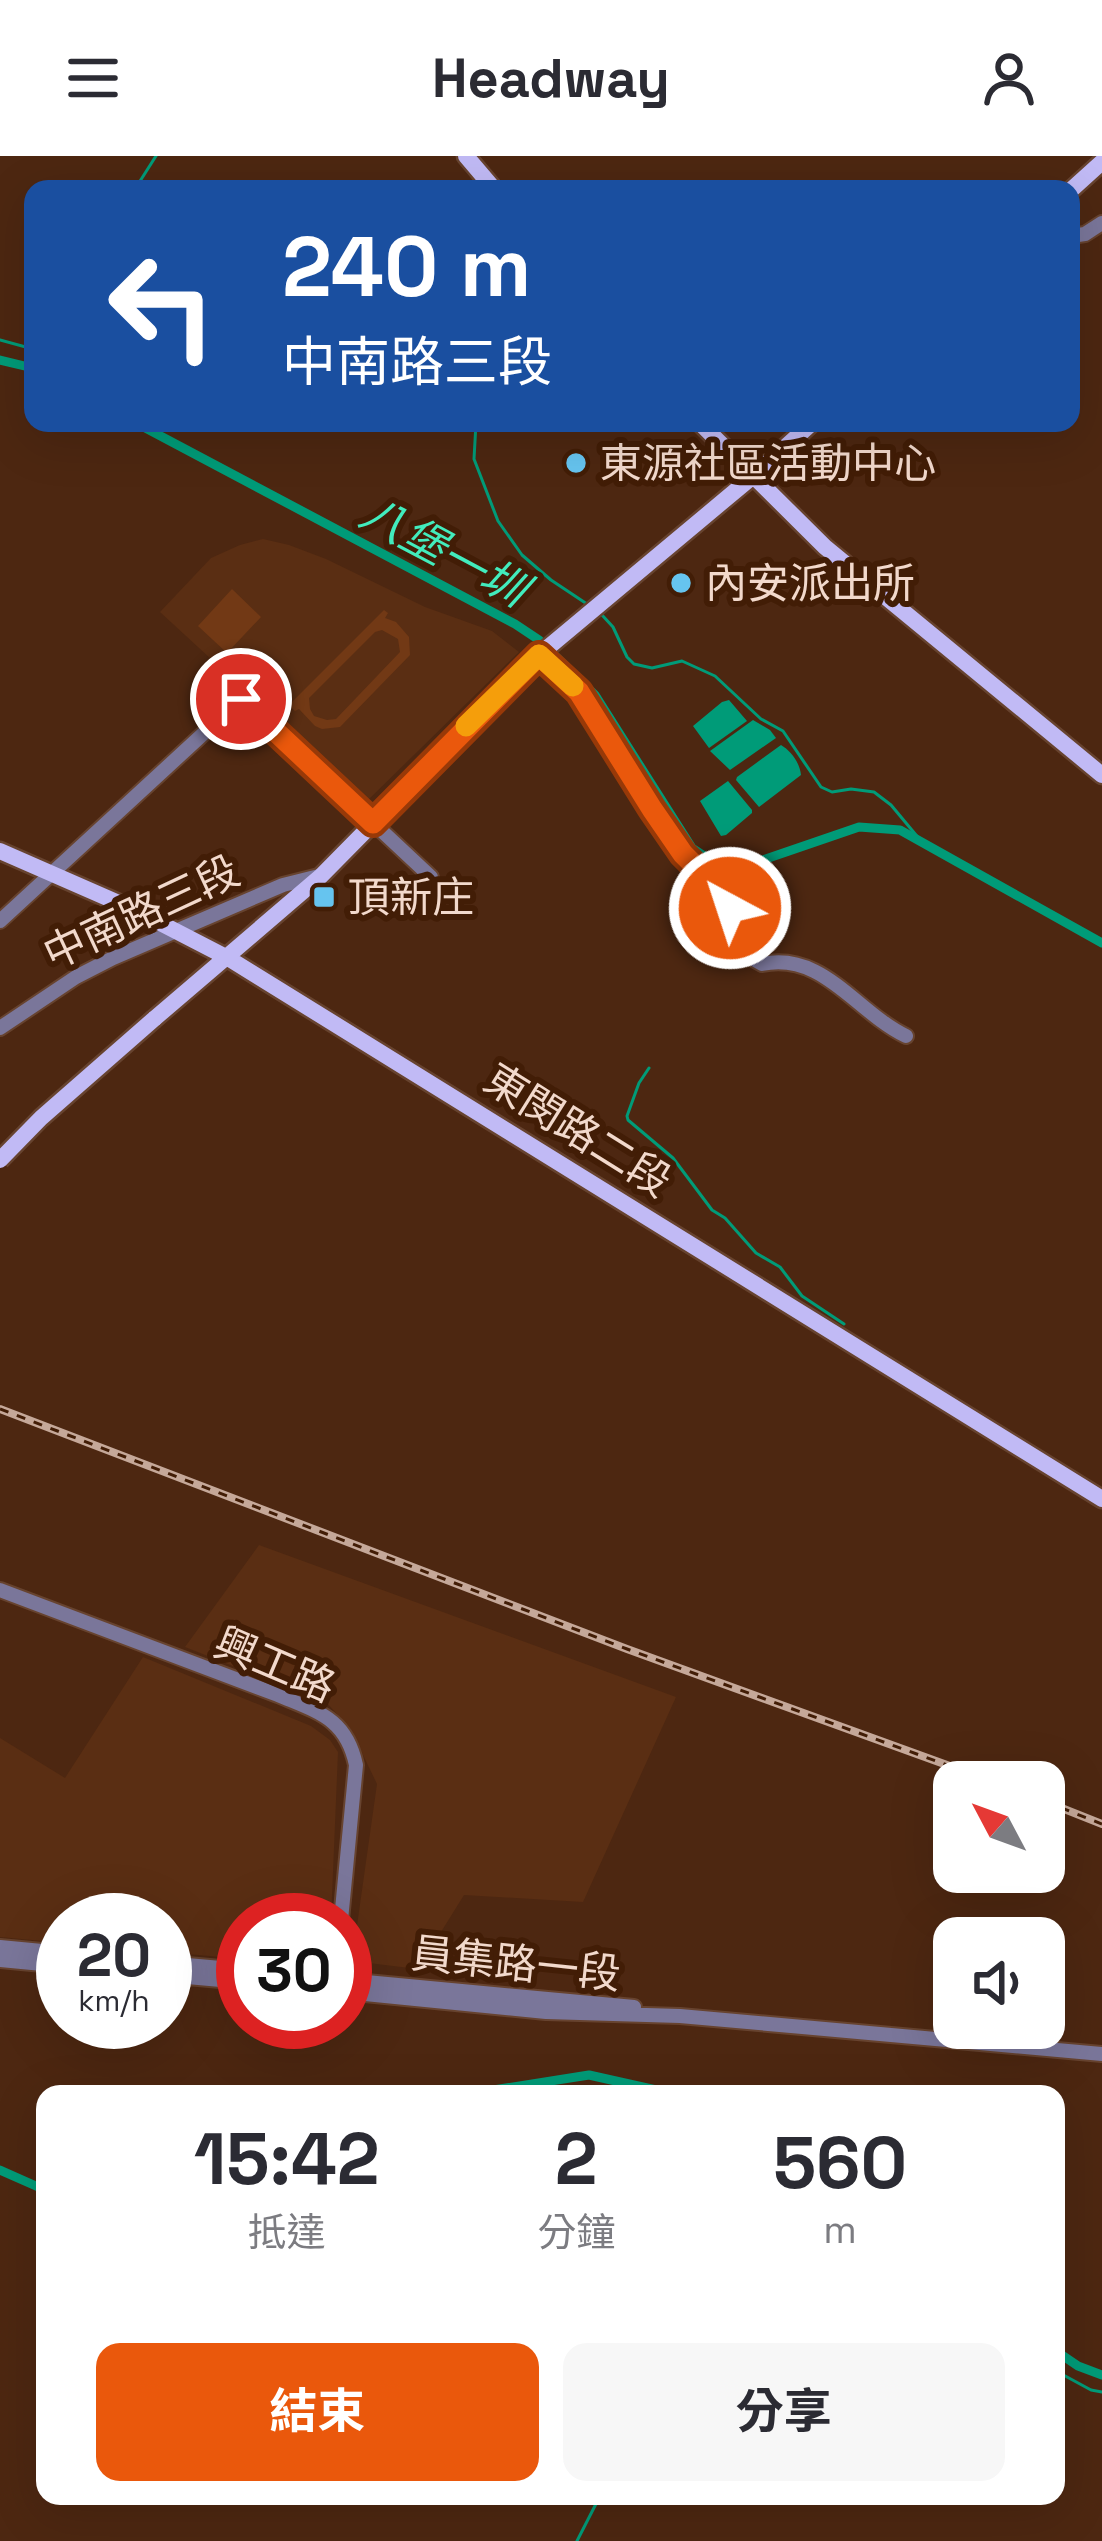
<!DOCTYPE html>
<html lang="zh-TW">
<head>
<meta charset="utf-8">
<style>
	body { margin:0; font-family:"Space Grotesk","Noto Sans TC",sans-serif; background:#f7f7f7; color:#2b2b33; height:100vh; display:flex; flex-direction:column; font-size:45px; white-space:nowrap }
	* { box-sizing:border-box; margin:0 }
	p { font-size:39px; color:#7c7c81 }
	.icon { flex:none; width:66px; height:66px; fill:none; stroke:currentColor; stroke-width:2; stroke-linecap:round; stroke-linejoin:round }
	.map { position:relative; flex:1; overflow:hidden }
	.side { position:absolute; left:36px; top:1929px; width:1029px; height:420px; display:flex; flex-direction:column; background:#fff; border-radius:24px; box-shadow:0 12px 48px #0002 }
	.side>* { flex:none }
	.hud { position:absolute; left:24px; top:24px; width:1056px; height:252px; border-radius:24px; box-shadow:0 12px 48px #0002; background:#1a4fa0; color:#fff; overflow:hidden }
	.needle { width:78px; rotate:311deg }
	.tools { position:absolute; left:933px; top:1605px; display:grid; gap:24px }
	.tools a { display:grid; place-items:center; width:132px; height:132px; border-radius:24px; background:#fff; box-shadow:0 12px 48px #0002; font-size:60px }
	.speed { position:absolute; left:36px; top:1737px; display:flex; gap:24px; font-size:60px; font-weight:700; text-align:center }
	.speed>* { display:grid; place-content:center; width:156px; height:156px; border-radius:50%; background:#fff; box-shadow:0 12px 48px #0002; line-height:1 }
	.speed small { font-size:30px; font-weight:400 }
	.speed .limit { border:18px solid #d22; background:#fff; color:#111 }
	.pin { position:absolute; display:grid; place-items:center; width:102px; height:102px; color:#fff; margin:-51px; border:6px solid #fff; border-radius:50%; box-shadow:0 3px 12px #0007 }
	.me { position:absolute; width:132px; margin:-66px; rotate:320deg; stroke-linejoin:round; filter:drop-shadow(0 0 9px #0008) }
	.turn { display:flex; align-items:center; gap:42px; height:252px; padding:0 60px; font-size:54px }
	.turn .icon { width:156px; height:156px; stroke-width:2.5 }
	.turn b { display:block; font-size:84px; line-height:102px }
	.eta { display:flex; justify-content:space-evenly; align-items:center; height:204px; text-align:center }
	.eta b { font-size:72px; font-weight:700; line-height:84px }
	.button { display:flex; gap:24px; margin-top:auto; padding:24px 60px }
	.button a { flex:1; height:138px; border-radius:24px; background:#ea580c; color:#fff; font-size:48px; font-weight:700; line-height:138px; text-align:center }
	.button a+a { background:#f7f7f7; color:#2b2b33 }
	header { display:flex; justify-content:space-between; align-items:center; height:156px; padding:0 60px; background:#fff; font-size:54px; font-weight:700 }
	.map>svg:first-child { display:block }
	.built { fill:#5a2e13 }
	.green { fill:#723915; fill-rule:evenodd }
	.water { fill:#009b78 }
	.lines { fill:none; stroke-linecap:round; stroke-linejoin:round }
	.stream { stroke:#009b78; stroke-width:3 }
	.canal { stroke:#009b78; stroke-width:9 }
	.minor-casing { stroke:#67432f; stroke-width:18 }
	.major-casing { stroke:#67432f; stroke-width:21 }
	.minor { stroke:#7a769a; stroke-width:14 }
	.major { stroke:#c1baf5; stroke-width:16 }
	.rail-casing { stroke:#c5a899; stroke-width:8 }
	.rail { stroke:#421d06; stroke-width:3; stroke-dasharray:9; stroke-linecap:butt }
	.major-bridge-casing { stroke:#67432f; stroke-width:21; stroke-linecap:butt }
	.major-bridge { stroke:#c1baf5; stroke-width:16 }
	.route-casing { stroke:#983908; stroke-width:30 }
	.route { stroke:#ea580c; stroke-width:21 }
	.slow { stroke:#f59e0b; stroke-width:21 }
	.poi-dot { fill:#66c4ef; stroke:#421d06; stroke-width:4.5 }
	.labels { text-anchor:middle; stroke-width:12; stroke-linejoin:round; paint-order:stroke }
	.poi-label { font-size:42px; fill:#f2d9cc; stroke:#421d06; text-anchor:start }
	.street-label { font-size:42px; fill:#f2d9cc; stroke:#421d06 }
	.water-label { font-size:45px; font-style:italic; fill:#42ecbd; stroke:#421d06 }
</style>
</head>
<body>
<header><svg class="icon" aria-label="menu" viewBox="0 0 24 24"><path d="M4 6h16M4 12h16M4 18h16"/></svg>Headway<svg class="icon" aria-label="person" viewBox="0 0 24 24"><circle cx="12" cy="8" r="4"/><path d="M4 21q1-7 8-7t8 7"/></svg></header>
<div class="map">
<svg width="1102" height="2385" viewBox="0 0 1102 2385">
	<rect width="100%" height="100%" fill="#4d2711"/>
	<path class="built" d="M263,383l26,6 37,14 99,48 67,24 27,21 -153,150 -206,-190 51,-54 29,-13z
		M259,1389l417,152 -93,205 -119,-7 -46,74 -66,-8 25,-177 -26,-54 -24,-27 -142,-56z
		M143,1501l168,69 19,14 8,12 -7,168h-88v39l-78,-7v-32h-102v23l-63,-6v-199l65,40z"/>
	<path class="green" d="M232,433l29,28 -34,36 -29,-27z
		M384,454l4,3 -3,5 11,4 13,15 1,18 -70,72 -18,2 -7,-3 -16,-17 -4,2 -6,-6zM382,474l16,9 2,13 -64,67 -9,1 -13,-4 -4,-7 -1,-11 66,-66z"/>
	<path class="water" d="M729,544l18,21 -38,27 -16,-22 29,-24z
		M753,564l17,10 6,8 -46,32 -20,-19z
		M781,589c10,6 19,18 20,30l-42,32 -23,-27 1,-3z
		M728,625l24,29v3l-26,22 -5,1 -21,-35z"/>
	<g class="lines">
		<path class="stream" d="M135,33l21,-33
			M0,184l33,9
			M476,267l-2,36 24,62 24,34 29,25 39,26
			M602,459l11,12 14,30 7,7 18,4 30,-7 33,15 46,43 22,12 38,56 11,5 19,-3 23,3 17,13 30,36
			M649,912l-10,15 -12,33 1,4 45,38 39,52 13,8 31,35 24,14 22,29 42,28
			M1056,2215l35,19 11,2
			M577,2385l23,-45"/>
		<path class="canal" d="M0,204l33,8
			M136,267l379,201 24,16 56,55 97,153 20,13 22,3 26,-3 99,-34 41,3 202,113
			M468,1938l121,-19 85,19
			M0,2014l45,20
			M1056,2195l22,15 24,9"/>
		<defs>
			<path id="minor" d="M1071,80l14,-2 17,-11
				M539,499l40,37 73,117 31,45 47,47 -2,15 -12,22 46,26c61,-13 94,48 144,72
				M0,765l241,-222 190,178
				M0,872l76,-51 37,-19 170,-73 36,-9
				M0,1434l278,105c40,17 68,23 78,70l-15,155
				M0,1791l63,6
				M0,1804l63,6
				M165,1807l78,7
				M165,1819l78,7
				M345,1824l289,27
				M345,1836l201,20 134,4 422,38"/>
			<path id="major" d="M466,0l28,33
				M1071,34l31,-28
				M700,267l125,124 277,228
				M0,695l137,60 91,47 874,541
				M154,863l167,-143 218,-221 213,-178 60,-54"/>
		</defs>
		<use href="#minor" class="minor-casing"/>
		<use href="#major" class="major-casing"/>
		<use href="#minor" class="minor"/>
		<use href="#major" class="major"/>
		<defs>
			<path id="rail" d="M0,1253l627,240 367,133
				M1044,1645l58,23"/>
		</defs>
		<use href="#rail" class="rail-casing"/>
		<use href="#rail" class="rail"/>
		<defs>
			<path id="major-bridge" d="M0,1004l41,-42 113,-99"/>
		</defs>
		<use href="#major-bridge" class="major-bridge-casing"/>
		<use href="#major-bridge" class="major-bridge"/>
	</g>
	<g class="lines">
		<defs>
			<path id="route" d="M241,543l132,124 166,-168 40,37 73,117 31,45 47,47v7"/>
		</defs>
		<use href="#route" class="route-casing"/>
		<use href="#route" class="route"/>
		<path class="slow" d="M466,570l73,-71 34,31"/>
	</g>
	<g class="poi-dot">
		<circle cx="576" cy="307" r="12"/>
		<circle cx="681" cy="427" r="12"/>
		<rect x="312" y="729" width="24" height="24" rx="6"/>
	</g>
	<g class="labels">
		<g class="poi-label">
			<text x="600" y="322">東源社區活動中心</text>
			<text x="705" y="442">內安派出所</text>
			<text x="348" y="756">頂新庄</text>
		</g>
		<g class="street-label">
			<text transform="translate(141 756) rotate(-25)" y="15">中南路三段</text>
			<text transform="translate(578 974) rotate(32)" y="15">東閔路二段</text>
			<text transform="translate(275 1508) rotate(23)" y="15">興工路</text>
			<text transform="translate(516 1807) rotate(6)" y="15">員集路一段</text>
		</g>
		<g class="water-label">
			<text transform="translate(444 395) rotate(28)" y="16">八堡一圳</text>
		</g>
	</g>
</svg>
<div class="tools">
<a><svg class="needle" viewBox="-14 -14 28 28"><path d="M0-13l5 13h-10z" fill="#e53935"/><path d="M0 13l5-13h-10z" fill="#7c7c81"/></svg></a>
<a><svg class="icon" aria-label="sound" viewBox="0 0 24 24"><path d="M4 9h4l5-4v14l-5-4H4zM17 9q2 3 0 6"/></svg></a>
</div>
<div class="speed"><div>20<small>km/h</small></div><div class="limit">30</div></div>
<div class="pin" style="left:241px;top:543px;background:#d93025"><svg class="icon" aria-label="arrive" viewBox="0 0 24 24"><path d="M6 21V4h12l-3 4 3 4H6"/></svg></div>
<svg class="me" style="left:730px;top:752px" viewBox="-20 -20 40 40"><circle r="17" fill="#ea580c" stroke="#fff" stroke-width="3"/><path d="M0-11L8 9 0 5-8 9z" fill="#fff"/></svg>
<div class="hud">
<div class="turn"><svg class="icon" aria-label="left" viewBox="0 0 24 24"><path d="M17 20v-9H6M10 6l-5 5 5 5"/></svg><div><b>240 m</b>中南路三段</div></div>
</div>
<section class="side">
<div class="eta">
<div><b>15:42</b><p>抵達</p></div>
<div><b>2</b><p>分鐘</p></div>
<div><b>560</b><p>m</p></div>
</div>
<div class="button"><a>結束</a><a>分享</a></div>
</section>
</div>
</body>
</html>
